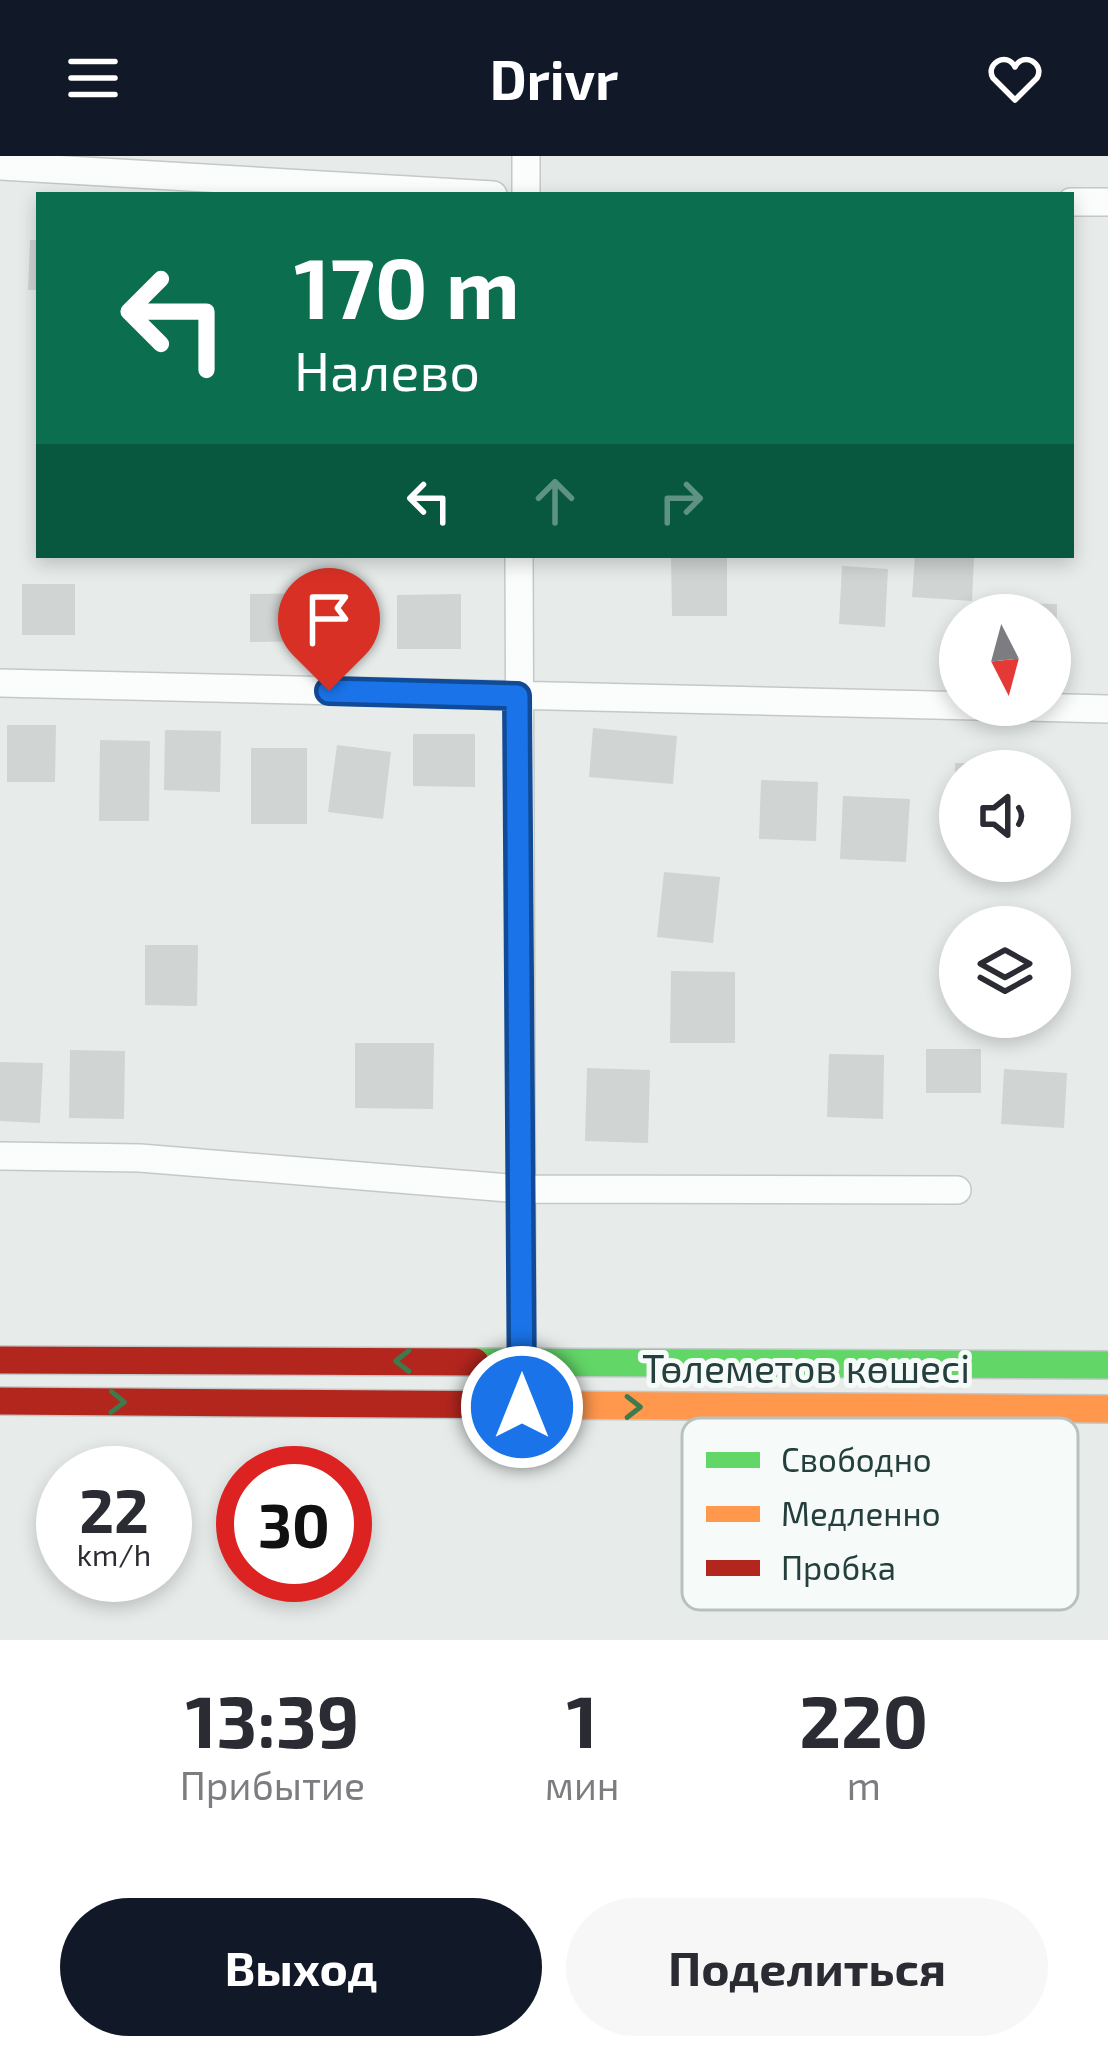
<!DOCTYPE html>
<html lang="ru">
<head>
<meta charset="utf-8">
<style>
	body { margin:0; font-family:"Exo 2",sans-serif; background:#f7f7f7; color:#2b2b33; height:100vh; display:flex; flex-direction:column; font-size:45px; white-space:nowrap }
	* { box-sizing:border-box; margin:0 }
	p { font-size:39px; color:#7c7c81 }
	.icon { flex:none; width:66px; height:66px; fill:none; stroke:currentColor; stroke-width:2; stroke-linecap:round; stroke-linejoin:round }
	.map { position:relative; height:1484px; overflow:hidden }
	.panel { display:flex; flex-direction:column; background:#fff; flex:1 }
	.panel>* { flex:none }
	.banner { position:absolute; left:36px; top:36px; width:1038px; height:366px; border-radius:0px; box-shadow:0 6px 18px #0003; background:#0b6e4f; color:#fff; overflow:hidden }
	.needle { width:78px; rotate:174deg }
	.controls { position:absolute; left:939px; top:438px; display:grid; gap:24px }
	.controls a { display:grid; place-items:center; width:132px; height:132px; border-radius:50%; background:#fff; box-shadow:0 6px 18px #0003; font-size:60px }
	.speed { position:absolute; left:36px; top:1290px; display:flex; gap:24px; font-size:60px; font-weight:700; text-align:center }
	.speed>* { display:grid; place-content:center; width:156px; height:156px; border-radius:50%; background:#fff; box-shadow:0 6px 18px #0003; line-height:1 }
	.speed small { font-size:30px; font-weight:400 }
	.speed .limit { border:18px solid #d22; background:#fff; color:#111 }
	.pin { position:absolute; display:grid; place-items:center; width:102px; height:102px; color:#fff; margin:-123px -51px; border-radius:50% 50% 50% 0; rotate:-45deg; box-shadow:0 0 12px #0007 }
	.pin .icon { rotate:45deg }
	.me { position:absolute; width:132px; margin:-66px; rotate:0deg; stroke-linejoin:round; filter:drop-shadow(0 0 9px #0008) }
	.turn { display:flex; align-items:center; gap:42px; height:252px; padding:0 60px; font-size:54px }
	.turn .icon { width:156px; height:156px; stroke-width:2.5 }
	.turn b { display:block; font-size:84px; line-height:102px }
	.lanes { display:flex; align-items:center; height:114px; padding:0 60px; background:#0003; justify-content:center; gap:60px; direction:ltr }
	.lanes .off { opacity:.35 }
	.eta { display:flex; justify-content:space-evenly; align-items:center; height:204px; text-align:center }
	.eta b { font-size:72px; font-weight:700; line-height:84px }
	.action { display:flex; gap:24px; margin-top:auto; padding:24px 60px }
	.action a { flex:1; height:138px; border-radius:72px; background:#111827; color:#fff; font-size:48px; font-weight:700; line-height:138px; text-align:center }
	.action a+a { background:#f7f7f7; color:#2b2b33 }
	header { display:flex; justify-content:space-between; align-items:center; height:156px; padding:0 60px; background:#111827; color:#fff; font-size:54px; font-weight:700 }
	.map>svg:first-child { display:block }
	.building { fill:#d0d4d3 }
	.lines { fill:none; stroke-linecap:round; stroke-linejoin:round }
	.street-casing { stroke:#c4c9c7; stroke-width:30 }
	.fast-casing { stroke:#c2cac9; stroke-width:30 }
	.slow-casing { stroke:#c2cac9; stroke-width:30 }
	.jam-casing { stroke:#c2cac9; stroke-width:30 }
	.street { stroke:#fbfcfc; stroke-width:27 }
	.fast { stroke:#63d668; stroke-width:27 }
	.slow { stroke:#ff974d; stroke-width:27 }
	.jam { stroke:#b3261e; stroke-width:27 }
	.oneway { stroke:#3d7b4e }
	.route-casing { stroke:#114b97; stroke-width:30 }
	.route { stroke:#1a73e8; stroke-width:21 }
	.labels { text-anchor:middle; stroke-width:10; stroke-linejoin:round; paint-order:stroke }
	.street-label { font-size:39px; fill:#243f3c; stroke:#f6faf8 }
	.key { fill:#f6faf8; stroke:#b7c2c0; stroke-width:3 }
	.key-label { font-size:33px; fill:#243f3c }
</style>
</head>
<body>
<header><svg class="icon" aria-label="menu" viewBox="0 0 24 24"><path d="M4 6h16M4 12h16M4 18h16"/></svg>Drivr<svg class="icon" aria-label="heart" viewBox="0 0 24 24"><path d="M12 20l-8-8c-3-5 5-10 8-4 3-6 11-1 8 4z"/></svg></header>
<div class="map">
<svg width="1108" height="1484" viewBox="0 0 1108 1484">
	<rect width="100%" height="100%" fill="#e7ecea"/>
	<path class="building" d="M30,84h9v50h-11z
		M915,399l59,3 -2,43 -60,-4z
		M671,400h56v60h-55z
		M842,410l46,3 -3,58 -46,-3z
		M22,428h53v51h-53z
		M323,437v48l-73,1v-48z
		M461,438v55h-64v-54z
		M1006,447l51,1 -1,64h-6v-53h-44z
		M7,569h49l-1,57h-48z
		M593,572l84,8 -4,48 -84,-7z
		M165,574l56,1 -1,61 -56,-2z
		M413,578h62v53l-62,-1z
		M100,584l50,1 -1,80h-50z
		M337,589l54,7 -8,67 -55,-7z
		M251,592h56v76h-56z
		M955,607h45v8h-40v61h-5z
		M761,624l57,2 -2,59 -57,-2z
		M843,640l67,3 -4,63 -66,-3z
		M664,716l56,5 -7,66 -56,-6z
		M145,789h53l-1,61 -52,-1z
		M671,815l64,1v71h-65z
		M355,887h79l-1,66 -78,-1z
		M926,893h55v44h-55z
		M70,894l55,1 -1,68 -55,-1z
		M829,898l55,1 -1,64 -56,-2z
		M0,906l43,1 -3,60 -40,-2z
		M587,912l63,2 -2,73 -63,-2z
		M1004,913l63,4 -3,55 -63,-4z"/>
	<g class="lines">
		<defs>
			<path id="street" d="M0,10l493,29
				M526,39v-39
				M1071,46h37
				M519,399l3,818
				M0,527l1108,26
				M0,1000l140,2 381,31 436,1"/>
			<path id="fast" d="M475,1206l633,3"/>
			<path id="slow" d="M538,1249l570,4"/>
			<path id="jam" d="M0,1204l475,2
				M0,1245l538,4"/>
		</defs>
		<use href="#street" class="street-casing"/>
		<use href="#fast" class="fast-casing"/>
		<use href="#slow" class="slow-casing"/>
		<use href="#jam" class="jam-casing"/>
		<use href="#street" class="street"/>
		<use href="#fast" class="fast"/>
		<use href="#slow" class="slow"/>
		<use href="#jam" class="jam"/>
	</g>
	<defs><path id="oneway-chevron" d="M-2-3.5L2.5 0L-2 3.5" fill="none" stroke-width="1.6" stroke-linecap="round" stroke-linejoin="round" transform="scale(3)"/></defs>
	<g class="oneway">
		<use href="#oneway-chevron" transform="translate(403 1205) rotate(-180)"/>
		<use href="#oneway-chevron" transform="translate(117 1246) rotate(1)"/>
		<use href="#oneway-chevron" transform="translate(633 1251)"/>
	</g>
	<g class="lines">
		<defs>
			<path id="route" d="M329,535l188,5 5,711"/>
		</defs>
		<use href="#route" class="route-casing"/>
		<use href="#route" class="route"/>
	</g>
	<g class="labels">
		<g class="street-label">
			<text x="806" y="1227">Төлеметов көшесі</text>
		</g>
	</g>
	<rect x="682" y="1262" width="396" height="192" rx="18" class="key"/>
	<rect x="706" y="1296" width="54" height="16" fill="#63d668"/>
	<rect x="706" y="1350" width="54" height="16" fill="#ff974d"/>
	<rect x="706" y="1404" width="54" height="16" fill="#b3261e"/>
	<g class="key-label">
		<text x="781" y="1316">Свободно</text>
		<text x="781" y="1370">Медленно</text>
		<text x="781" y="1424">Пробка</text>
	</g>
</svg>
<div class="controls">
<a><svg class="needle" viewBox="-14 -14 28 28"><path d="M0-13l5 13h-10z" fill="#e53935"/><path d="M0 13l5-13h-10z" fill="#7c7c81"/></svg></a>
<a><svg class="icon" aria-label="sound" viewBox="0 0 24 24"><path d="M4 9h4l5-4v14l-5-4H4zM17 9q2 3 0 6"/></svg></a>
<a><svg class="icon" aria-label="layers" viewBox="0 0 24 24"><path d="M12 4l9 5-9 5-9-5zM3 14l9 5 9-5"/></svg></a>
</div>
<div class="speed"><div>22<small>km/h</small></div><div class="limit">30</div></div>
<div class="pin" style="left:329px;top:535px;background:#d93025"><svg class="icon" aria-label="arrive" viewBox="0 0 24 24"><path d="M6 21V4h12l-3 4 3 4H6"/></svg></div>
<svg class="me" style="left:522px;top:1251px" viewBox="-20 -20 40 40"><circle r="17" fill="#1a73e8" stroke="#fff" stroke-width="3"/><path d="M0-11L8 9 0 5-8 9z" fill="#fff"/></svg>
<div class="banner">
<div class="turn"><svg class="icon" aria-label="left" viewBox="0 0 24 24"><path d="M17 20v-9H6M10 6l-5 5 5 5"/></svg><div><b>170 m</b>Налево</div></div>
<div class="lanes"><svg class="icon" aria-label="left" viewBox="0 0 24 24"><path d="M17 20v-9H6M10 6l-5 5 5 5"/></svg><svg class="icon off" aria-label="ahead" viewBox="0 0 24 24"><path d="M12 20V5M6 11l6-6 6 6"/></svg><svg class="icon off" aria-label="right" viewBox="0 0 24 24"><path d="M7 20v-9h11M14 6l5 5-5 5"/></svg></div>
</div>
</div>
<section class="panel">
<div class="eta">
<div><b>13:39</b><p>Прибытие</p></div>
<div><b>1</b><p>мин</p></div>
<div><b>220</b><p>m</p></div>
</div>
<div class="action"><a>Выход</a><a>Поделиться</a></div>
</section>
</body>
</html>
